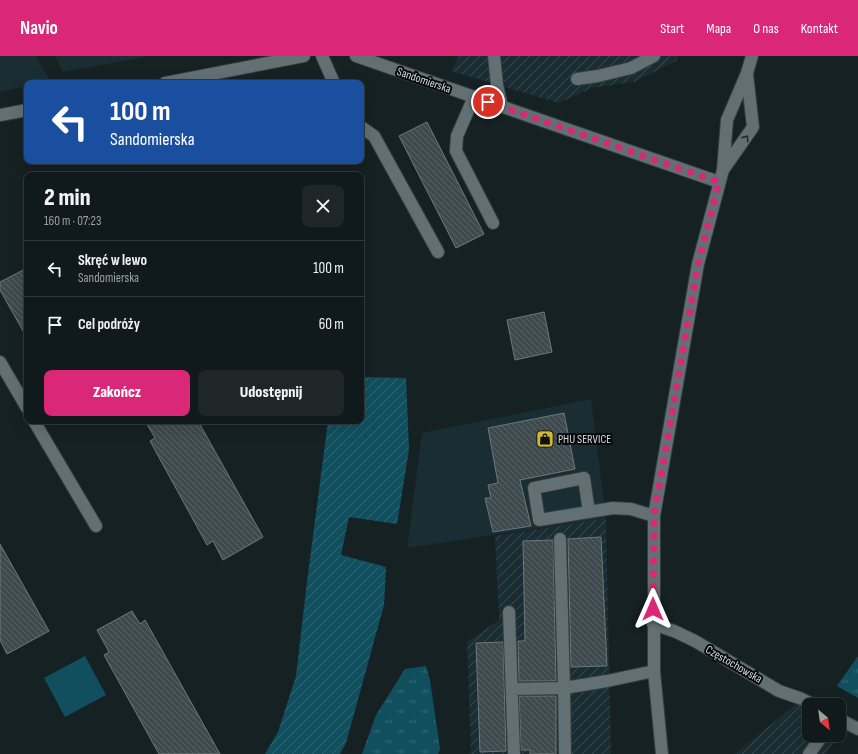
<!DOCTYPE html>
<html lang="pl">
<head>
<meta charset="utf-8">
<style>
	body { margin:0; font-family:"Sofia Sans Condensed",sans-serif; background:#1e2628; color:#f1f3f6; height:100vh; display:flex; flex-direction:column; font-size:15px; white-space:nowrap }
	* { box-sizing:border-box; margin:0 }
	p { font-size:13px; color:#9ca0a3 }
	.icon { flex:none; width:22px; height:22px; fill:none; stroke:currentColor; stroke-width:2; stroke-linecap:round; stroke-linejoin:round }
	.map { position:relative; flex:1; overflow:hidden }
	.details { position:absolute; left:24px; top:116px; width:340px; height:252px; display:flex; flex-direction:column; background:#10191b; border-radius:8px; box-shadow:0 4px 16px #0002,0 0 0 1px #30383a }
	.details>* { flex:none }
	.hud { position:absolute; left:24px; top:24px; width:340px; height:84px; border-radius:8px; box-shadow:0 4px 16px #0002,0 0 0 1px #30383a; background:#1a4fa0; color:#fff; overflow:hidden }
	.needle { width:26px; rotate:151deg }
	.buttons { position:absolute; left:802px; top:642px; display:grid; gap:8px }
	.buttons a { display:grid; place-items:center; width:44px; height:44px; border-radius:8px; background:#10191b; box-shadow:0 4px 16px #0002,0 0 0 1px #30383a; font-size:20px }
	.pin { position:absolute; display:grid; place-items:center; width:34px; height:34px; color:#fff; margin:-17px; border:2px solid #fff; border-radius:50%; box-shadow:0 1px 4px #0007 }
	.me { position:absolute; width:44px; margin:-22px; rotate:0deg; stroke-linejoin:round; filter:drop-shadow(0 0 3px #0008) }
	.turn { display:flex; align-items:center; gap:14px; height:84px; padding:0 20px; font-size:18px }
	.turn .icon { width:52px; height:52px; stroke-width:2.5 }
	.turn b { display:block; font-size:28px; line-height:34px }
	.round { display:grid; place-items:center; flex:none; width:42px; height:42px; border-radius:8px; background:#1e2628 }
	.overview { display:flex; align-items:center; justify-content:space-between; height:68px; padding:0 20px }
	h1 { font-size:24px; font-weight:800; line-height:30px }
	.primary-button { display:flex; gap:8px; margin-top:auto; padding:8px 20px }
	.primary-button a { flex:1; height:46px; border-radius:8px; background:#db2777; color:#fff; font-size:16px; font-weight:800; line-height:46px; text-align:center }
	.primary-button a+a { background:#1e2628; color:#f1f3f6 }
	ul { padding:0; list-style:none }
	li { display:flex; align-items:center; gap:12px; height:56px; padding:0 20px; border-top:1px solid #30383a }
	li div { flex:1 }
	li b { display:block; font-size:15px }
	li em { font-style:normal }
	header { display:flex; align-items:center; gap:24px; box-sizing:border-box; height:56px; padding:0 20px; background:#db2777; color:#fff }
	header strong { font-size:19px }
	nav { display:flex; gap:22px; margin-inline-start:auto; font-size:14px }
	.map>svg:first-child { display:block }
	.built { fill:#1a2d32 }
	.industrial { fill:url(#industrial-furrows) }
	.grass { fill:url(#grass-tufts) }
	.park { fill:#124f5e }
	.garden { fill:url(#garden-furrows) }
	.building { fill:url(#building-back-hatch); stroke:#6b787c }
	.lines { fill:none; stroke-linecap:round; stroke-linejoin:round }
	.minor-casing { stroke:#363d3f; stroke-width:14 }
	.minor { stroke:#626f73; stroke-width:12 }
	.oneway { stroke:#262d2f }
	.route { stroke:#db2777; stroke-width:7; stroke-dasharray:0 12.6 }
	.labels { text-anchor:middle; stroke-width:4; stroke-linejoin:round; paint-order:stroke }
	.street-label { font-size:12px; fill:#d6dddf; stroke:#06090b }
	.poi-label { font-size:12px; fill:#d6dddf; stroke:#06090b; text-anchor:start }
</style>
</head>
<body>
<header>
<strong>Navio</strong>
<nav><a>Start</a><a>Mapa</a><a>O nas</a><a>Kontakt</a></nav>
</header>
<div class="map">
<svg width="858" height="698" viewBox="0 0 858 698">
	<defs>
		<pattern id="industrial-furrows" width="10" height="10" patternUnits="userSpaceOnUse"><rect width="10" height="10" fill="#1a2d32"/><path d="M-1 1l2-2M0 10L10 0M9 11l2-2" fill="none" stroke="#3b4b4f"/></pattern>
		<pattern id="grass-tufts" width="24" height="20" patternUnits="userSpaceOnUse"><rect width="24" height="20" fill="#124f5e"/><path d="M3 7l-1-3M5 7V3M7 7l1-3M15 17l-1-3M17 17v-4M19 17l1-3" fill="none" stroke="#346875"/></pattern>
		<pattern id="garden-furrows" width="10" height="10" patternUnits="userSpaceOnUse"><rect width="10" height="10" fill="#124f5e"/><path d="M-1 1l2-2M0 10L10 0M9 11l2-2" fill="none" stroke="#346875"/></pattern>
		<pattern id="building-back-hatch" width="6" height="6" patternUnits="userSpaceOnUse"><rect width="6" height="6" fill="#3e4a4e"/><path d="M-1 5l2 2M0 0l6 6M5-1l2 2" fill="none" stroke="#596467"/></pattern>
	</defs>
	<rect width="100%" height="100%" fill="#162124"/>
	<path class="built" d="M0,0h36l14,25 -8,2h-15v3l-27,6z
		M55,0h95l-87,16z
		M591,343l15,119 -199,30 15,-115z"/>
	<path class="industrial" d="M459,0h219l-2,5 -42,21 -42,6 -33,15 -108,-32z
		M606,462l5,236h-142l2,-3 -4,-109 32,-22 -4,-84z
		M802,643l7,6v30h29l-12,19h-91z"/>
	<path class="grass" d="M858,600v42l-21,-12z
		M426,610l4,14 10,69 -2,5h-76l14,-39 29,-46z"/>
	<path class="park" d="M85,600l21,39 -41,22 -21,-39z"/>
	<path class="garden" d="M361,321l45,1 3,72 -12,74 -48,-7 -8,38 45,12 -2,38 -38,138 -6,11h-75l13,-22 18,-56 11,-94 21,-161h33z"/>
	<path class="building" d="M427,66l57,112 -28,14 -57,-112z
		M27,212v70l-27,-48v-8z
		M544,256l8,40 -37,8 -8,-40z
		M564,357l11,56 -55,11 11,46 -38,6 -8,-34h6l-3,-13 10,-2 -10,-55z
		M145,365h53l65,116 -40,23 -10,-19 -6,4 -57,-104 5,-3z
		M601,481l6,129 -36,1 -3,-128z
		M553,484l3,141h-37l-1,-40h7l-2,-100z
		M0,488l49,87 -42,23 -7,-14z
		M132,555l8,13 5,-4 75,134h-61l-55,-99 5,-3 -12,-22z
		M503,586l3,109 -26,1 -4,-109z
		M519,640h37v58h-26v-4h-9z"/>
	<g class="lines">
		<defs>
			<path id="minor" d="M322,0l12,27
				M356,0l363,126
				M494,0l3,29 5,22
				M577,23l21,-3 33,-8 23,-12
				M165,27l139,-27
				M474,41l-17,39 -1,15 37,72
				M0,59l27,-5
				M361,71l13,9 64,116
				M723,114l30,-43 -6,-53
				M0,306l27,46
				M34,365l62,105
				M589,456l-5,-34 -50,10 5,32 74,-12 18,1 23,7
				M509,556l5,142
				M653,568l21,7 21,10 84,50 23,8 12,6
				M512,633l52,-1 -4,-149
				M839,663l19,10
				M565,698l-1,-66 43,-7 47,-10
				M662,698l-8,-83v-155l44,-252 25,-94 4,-50 20,-47 5,-17
				M809,698l14,-19"/>
		</defs>
		<use href="#minor" class="minor-casing"/>
		<use href="#minor" class="minor"/>
	</g>
	<defs><path id="oneway-chevron" d="M-2-3.5L2.5 0L-2 3.5" fill="none" stroke-width="1.6" stroke-linecap="round" stroke-linejoin="round"/></defs>
	<use class="oneway" href="#oneway-chevron" transform="translate(746 82) rotate(-55)"/>
	<g class="lines">
		<path class="route" d="M488,46l231,80 -21,82 -44,252 -1,93"/>
	</g>
	<defs>
		<symbol id="shop-square" viewBox="-11 -11 22 22"><rect x="-9" y="-9" width="18" height="18" rx="4" fill="#d0b736" stroke="#06090b"/><path d="M-5-2.5h2.3a2.7 3.5 0 0 1 5.4 0H5L5.5 6h-11ZM-1.5-2.5h3a1.5 2.3 0 0 0-3 0Z" fill="#111"/></symbol>
	</defs>
	<g fill-rule="evenodd">
		<use href="#shop-square" x="535" y="373" width="20" height="20"/>
	</g>
	<g class="labels">
		<g class="street-label">
			<text transform="translate(424 24) rotate(19)" y="4">Sandomierska</text>
			<text transform="translate(734 608) rotate(30)" y="4">Częstochowska</text>
		</g>
		<g class="poi-label">
			<text x="558" y="387">PHU SERVICE</text>
		</g>
	</g>
</svg>
<div class="buttons">
<a><svg class="needle" viewBox="-14 -14 28 28"><path d="M0-13l5 13h-10z" fill="#e53935"/><path d="M0 13l5-13h-10z" fill="#9ca0a3"/></svg></a>
</div>
<div class="pin" style="left:488px;top:46px;background:#d93025"><svg class="icon" aria-label="arrive" viewBox="0 0 24 24"><path d="M6 21V4h12l-3 4 3 4H6"/></svg></div>
<svg class="me" style="left:653px;top:553px" viewBox="-20 -20 40 40"><path d="M0-17L14 15 0 8-14 15z" fill="#db2777" stroke="#fff" stroke-width="4"/></svg>
<div class="hud">
<div class="turn"><svg class="icon" aria-label="left" viewBox="0 0 24 24"><path d="M17 20v-9H6M10 6l-5 5 5 5"/></svg><div><b>100 m</b>Sandomierska</div></div>
</div>
<section class="details">
<div class="overview"><div><h1>2 min</h1><p>160 m · 07:23</p></div><a class="round"><svg class="icon" aria-label="close" viewBox="0 0 24 24"><path d="M6 6l12 12M18 6L6 18"/></svg></a></div>
<ul>
<li><svg class="icon" aria-label="left" viewBox="0 0 24 24"><path d="M17 20v-9H6M10 6l-5 5 5 5"/></svg><div><b>Skręć w lewo</b><p>Sandomierska</p></div><em>100 m</em></li>
<li><svg class="icon" aria-label="arrive" viewBox="0 0 24 24"><path d="M6 21V4h12l-3 4 3 4H6"/></svg><div><b>Cel podróży</b></div><em>60 m</em></li>
</ul>
<div class="primary-button"><a>Zakończ</a><a>Udostępnij</a></div>
</section>
</div>
</body>
</html>
